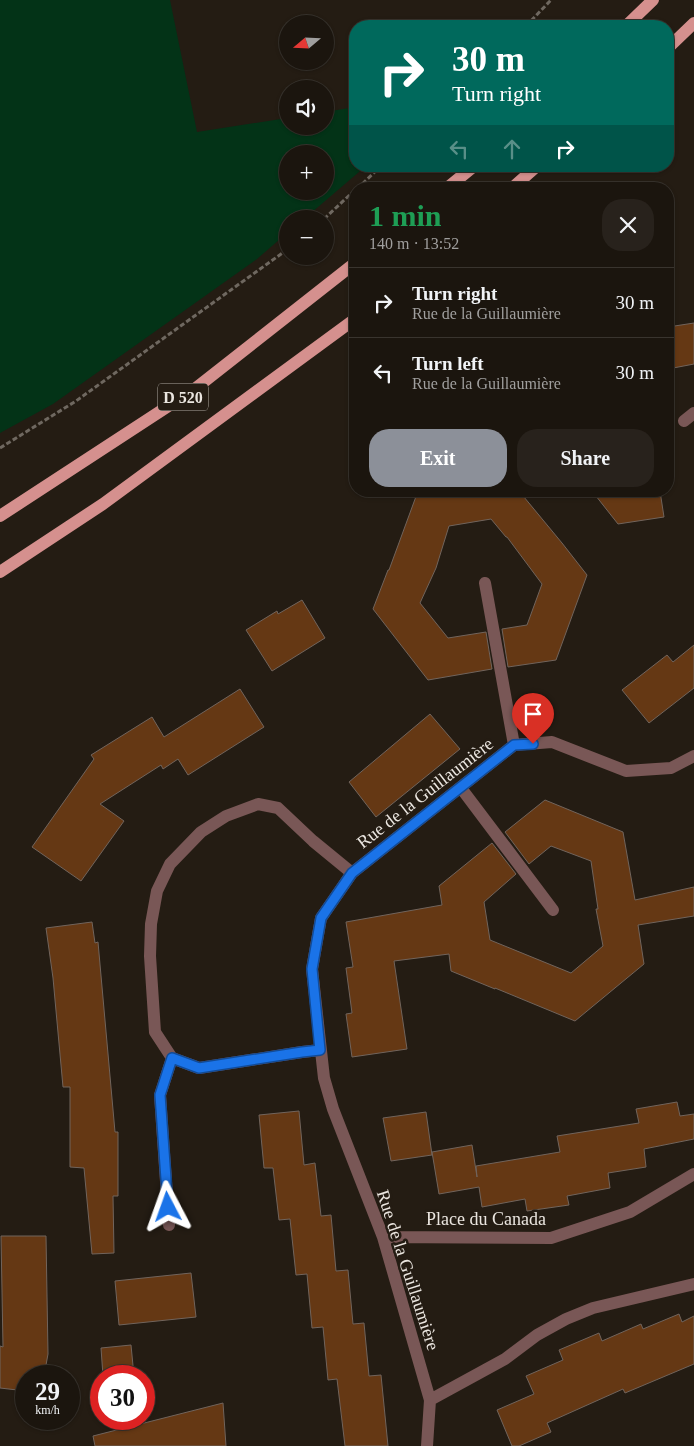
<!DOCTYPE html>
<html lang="en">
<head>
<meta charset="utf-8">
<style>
	body { margin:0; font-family:Georgia,serif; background:#28221c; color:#f1f3f6; height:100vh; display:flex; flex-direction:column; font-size:19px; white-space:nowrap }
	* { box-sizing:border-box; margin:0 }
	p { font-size:16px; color:#a09f9e }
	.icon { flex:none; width:28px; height:28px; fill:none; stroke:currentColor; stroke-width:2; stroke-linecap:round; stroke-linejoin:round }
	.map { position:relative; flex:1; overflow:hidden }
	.sheet { position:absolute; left:349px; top:182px; width:325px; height:315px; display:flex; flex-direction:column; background:#1b150e; border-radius:20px; box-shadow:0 1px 4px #0004,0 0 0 1px #39342e }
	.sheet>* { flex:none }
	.guide { position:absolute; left:349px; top:20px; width:325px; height:152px; border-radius:20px; box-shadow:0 1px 4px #0004,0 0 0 1px #39342e; background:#00695c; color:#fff; overflow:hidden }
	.needle { width:32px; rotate:251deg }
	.tools { position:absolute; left:279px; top:15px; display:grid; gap:10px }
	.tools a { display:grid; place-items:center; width:55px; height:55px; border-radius:50%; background:#1b150e; box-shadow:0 1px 4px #0004,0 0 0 1px #39342e; font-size:25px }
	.speed { position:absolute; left:15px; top:1365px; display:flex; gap:10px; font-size:25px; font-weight:700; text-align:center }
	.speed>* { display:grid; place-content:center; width:65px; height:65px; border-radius:50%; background:#1b150e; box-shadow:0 1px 4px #0004,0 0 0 1px #39342e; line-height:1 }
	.speed small { font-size:12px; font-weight:400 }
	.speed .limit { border:8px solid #d22; background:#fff; color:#111 }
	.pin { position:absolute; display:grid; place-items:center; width:42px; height:42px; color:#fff; margin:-51px -21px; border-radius:50% 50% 50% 0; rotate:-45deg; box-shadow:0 0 5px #0007 }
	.pin .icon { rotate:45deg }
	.me { position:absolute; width:55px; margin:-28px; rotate:356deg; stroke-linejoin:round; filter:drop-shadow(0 0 4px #0008) }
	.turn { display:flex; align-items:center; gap:18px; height:105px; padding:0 20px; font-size:22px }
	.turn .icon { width:65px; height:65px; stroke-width:2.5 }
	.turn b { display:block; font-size:35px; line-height:42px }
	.lanes { display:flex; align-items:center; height:48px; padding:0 20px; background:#0003; justify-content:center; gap:25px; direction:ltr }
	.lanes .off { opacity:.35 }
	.round { display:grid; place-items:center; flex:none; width:52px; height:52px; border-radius:20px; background:#28221c }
	.head { display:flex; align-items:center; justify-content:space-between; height:85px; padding:0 20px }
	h1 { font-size:30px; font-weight:700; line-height:38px; color:#1e9e55 }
	.primary-button { display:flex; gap:10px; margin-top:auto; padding:10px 20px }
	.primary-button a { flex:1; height:58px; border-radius:20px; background:#8c9099; color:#fff; font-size:20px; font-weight:700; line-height:58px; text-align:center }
	.primary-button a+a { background:#28221c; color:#f1f3f6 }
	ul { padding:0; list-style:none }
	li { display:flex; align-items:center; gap:15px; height:70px; padding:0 20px; border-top:1px solid #39342e }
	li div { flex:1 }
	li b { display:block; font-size:19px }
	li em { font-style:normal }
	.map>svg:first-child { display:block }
	.green { fill:#033317; fill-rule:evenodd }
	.building { fill:#653814; stroke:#71645c }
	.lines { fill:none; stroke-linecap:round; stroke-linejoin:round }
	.path { stroke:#6f6860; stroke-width:3; stroke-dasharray:5 2.5; stroke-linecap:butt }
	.minor { stroke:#795756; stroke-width:12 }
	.primary { stroke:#d5908e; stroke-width:12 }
	.route-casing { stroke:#114b97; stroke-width:12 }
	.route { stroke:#1a73e8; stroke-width:9 }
	.labels { text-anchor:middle; stroke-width:5; stroke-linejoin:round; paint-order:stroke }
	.shield { fill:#241c13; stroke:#afa9a2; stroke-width:1 }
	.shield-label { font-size:16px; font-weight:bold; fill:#ebe6e0 }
	.street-label { font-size:18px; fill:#ebe6e0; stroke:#241c13 }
</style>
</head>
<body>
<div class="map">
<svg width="694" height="1446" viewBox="0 0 694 1446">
	<rect width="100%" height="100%" fill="#241c13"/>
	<path class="green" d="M0,0h170l27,132 90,-14 1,8h37v-14l30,-5v59h11l-62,53h-16l-1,14 -30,26 -204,145 -53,29zM288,154h37v37h-37z"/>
	<path class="building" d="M694,323v41l-26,5v-42z
		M418,491h101l43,52 25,32 -31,85 -48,7 -6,-38 25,-4 15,-41 -35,-47h-1l-15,-18 -42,7 -13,42 -16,35 28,35 38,-6 6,37 -64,11 -55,-71 15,-39h1z
		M592,491h68l4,26 -46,7z
		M302,600l23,38 -53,33 -26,-41 31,-19 1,3z
		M694,645v43l-45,35 -27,-33 45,-35 6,7z
		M240,689l24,38 -76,48 -10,-16 -15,10 -2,-4 -61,39 24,17 -43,60 -49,-34 62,-88 -3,-4 61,-38 12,20z
		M430,714l30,35 -84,68 -27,-35z
		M545,800l78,32 12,68 59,-13v29l-56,9 6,39 -69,57 -80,-33v1l-44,-18 -2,-17 -55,7 13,88 -55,8 -6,-43 6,-1 -6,-45 7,-1 -7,-45 96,-17 -3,-19 53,-43 24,31 -32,28 6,38 81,33 32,-27 -7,-37h2l-7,-48 -40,-15 -22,18 -24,-32z
		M92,922l3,21 3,-1 17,190h3v64h-5l1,57 -22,1 -8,-86 -14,-1v-80h-7l-10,-109 -7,-50z
		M677,1102l3,14 14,-2v25l-50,10 2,18 -38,6 2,15 -43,8 2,9 -42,6 -2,-12 -43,8 -3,-20 -40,7 -7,-42 40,-7 5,32 -1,-11 84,-14 -3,-16 82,-13 -3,-14z
		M299,1111l5,54 11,-2 6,53 10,-1 5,56 12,-1 5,54 11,-1 5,53 12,-1 7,71h-43l-8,-67 -9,1 -5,-53 -11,1 -5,-54 -11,1 -6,-56 -11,1 -6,-52h-9l-5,-53z
		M426,1112l6,43 -41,6 -8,-43z
		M1,1236h45l2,118 -4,22h-18v15l-26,-3v-42l3,1z
		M191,1273l5,44 -77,8 -4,-44z
		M679,1314l3,8 12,-6v48l-69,29 -2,-4 -76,34 4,9 -32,14h-7l-15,-36 37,-16 -8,-18 37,-16 -4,-10 40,-17 3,8 39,-17 2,5z
		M131,1345l3,31h-31l-2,-28z
		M223,1403l3,43h-131l-2,-10z"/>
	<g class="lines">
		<path class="path" d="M526,26l25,-26
			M357,189l24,-23
			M324,219l31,-29
			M0,448l76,-47 212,-152"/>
		<path class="minor" d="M684,421l10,-8
			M485,583l29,162
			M461,788l92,122
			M172,1058l27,10 103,-16 18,-2
			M169,1225l-9,-130 12,-37 -17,-26 -5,-76 1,-32 6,-33 13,-27 31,-32 25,-16 32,-12 20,4 35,33 39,32
			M383,1237l168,1 79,-26 64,-38
			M430,1400l75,-41 32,-24 29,-16 27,-11 101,-24
			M427,1446l3,-46 -47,-163 -50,-128 -9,-31 -12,-109 9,-51 31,-45 162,-128 38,-3 74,29 45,-3 23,-12"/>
		<path class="primary" d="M626,26l27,-26
			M668,48l26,-25
			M446,189l28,-23
			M511,189l26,-23
			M0,516l196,-128 159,-125
			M0,572l103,-68 252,-185"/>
	</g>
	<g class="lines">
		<defs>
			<path id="route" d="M168,1207l-8,-112 12,-37 27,10 103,-16 18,-2 -8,-81 9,-51 31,-45 162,-128 19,-1"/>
		</defs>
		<use href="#route" class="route-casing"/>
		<use href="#route" class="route"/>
	</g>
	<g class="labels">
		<rect class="shield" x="158" y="383.5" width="50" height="27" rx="4"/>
		<g class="shield-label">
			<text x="183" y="403">D 520</text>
		</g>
		<g class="street-label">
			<text transform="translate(425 793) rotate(-38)" y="6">Rue de la Guillaumière</text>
			<text x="486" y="1225">Place du Canada</text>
			<text transform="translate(408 1270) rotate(72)" y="6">Rue de la Guillaumière</text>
		</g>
	</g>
</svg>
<div class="tools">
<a><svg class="needle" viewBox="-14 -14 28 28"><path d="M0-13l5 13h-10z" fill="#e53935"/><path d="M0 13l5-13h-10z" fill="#a09f9e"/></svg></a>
<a><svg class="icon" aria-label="sound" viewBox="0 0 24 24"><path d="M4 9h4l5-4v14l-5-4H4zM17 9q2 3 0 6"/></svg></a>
<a>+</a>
<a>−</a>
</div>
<div class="speed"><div>29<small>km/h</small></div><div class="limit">30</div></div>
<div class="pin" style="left:533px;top:744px;background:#d93025"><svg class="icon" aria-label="arrive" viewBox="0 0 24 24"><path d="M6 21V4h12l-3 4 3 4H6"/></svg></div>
<svg class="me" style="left:168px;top:1207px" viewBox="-20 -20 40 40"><path d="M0-17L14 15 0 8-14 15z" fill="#1a73e8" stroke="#fff" stroke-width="4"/></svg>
<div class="guide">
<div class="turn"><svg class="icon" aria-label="right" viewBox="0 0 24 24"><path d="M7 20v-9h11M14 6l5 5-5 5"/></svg><div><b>30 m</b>Turn right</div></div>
<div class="lanes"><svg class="icon off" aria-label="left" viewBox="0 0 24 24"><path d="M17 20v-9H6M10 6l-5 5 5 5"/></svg><svg class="icon off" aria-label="ahead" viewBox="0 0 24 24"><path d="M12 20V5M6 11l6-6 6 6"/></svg><svg class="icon" aria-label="right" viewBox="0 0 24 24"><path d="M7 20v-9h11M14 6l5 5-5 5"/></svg></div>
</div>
<section class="sheet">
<div class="head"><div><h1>1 min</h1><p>140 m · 13:52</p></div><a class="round"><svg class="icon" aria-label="close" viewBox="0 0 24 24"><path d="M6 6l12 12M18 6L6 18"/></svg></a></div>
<ul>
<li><svg class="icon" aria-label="right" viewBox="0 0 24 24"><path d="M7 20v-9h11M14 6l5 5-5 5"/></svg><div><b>Turn right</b><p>Rue de la Guillaumière</p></div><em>30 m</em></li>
<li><svg class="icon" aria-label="left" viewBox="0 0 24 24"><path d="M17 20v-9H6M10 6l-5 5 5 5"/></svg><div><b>Turn left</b><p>Rue de la Guillaumière</p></div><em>30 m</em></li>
</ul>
<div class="primary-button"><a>Exit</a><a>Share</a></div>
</section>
</div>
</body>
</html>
